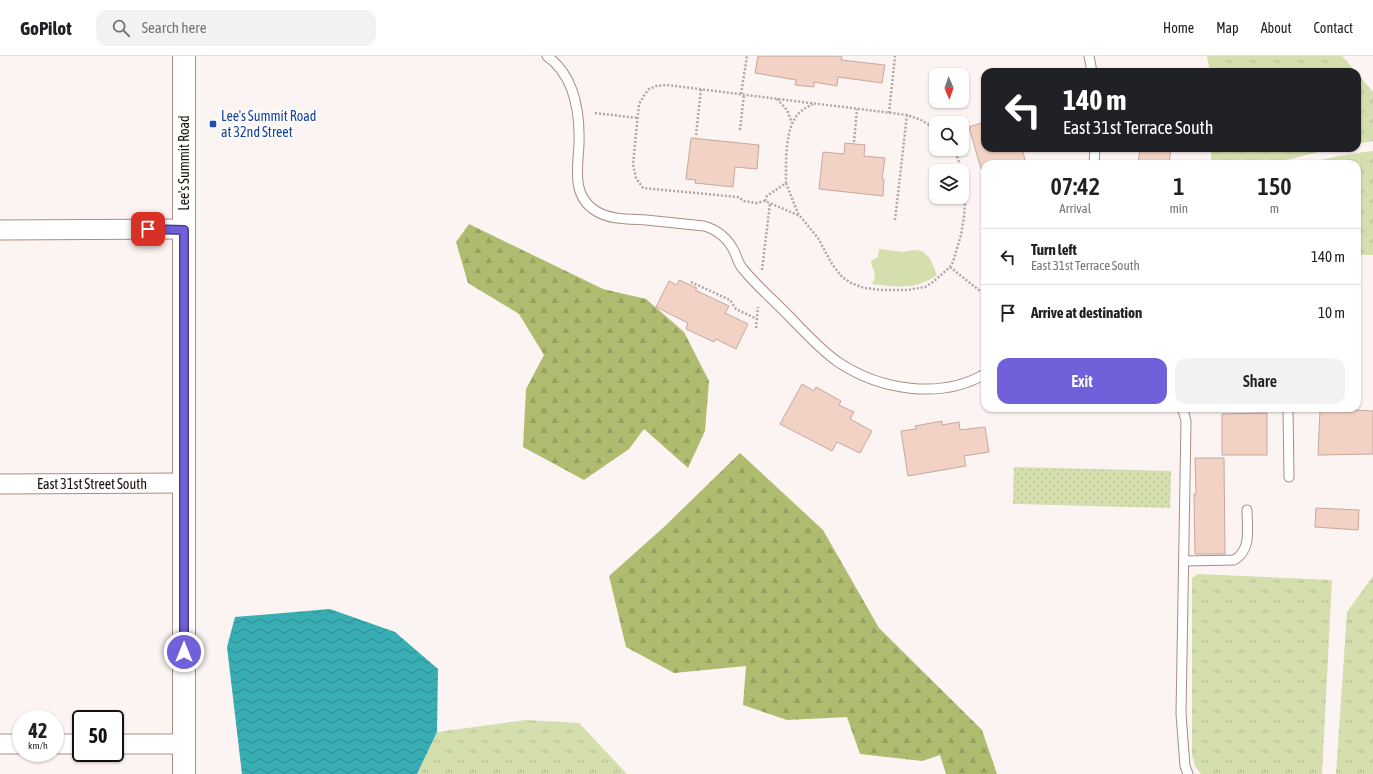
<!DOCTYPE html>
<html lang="en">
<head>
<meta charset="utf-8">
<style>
	body { margin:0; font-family:"Asap Condensed",sans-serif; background:#f2f2f2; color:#202124; height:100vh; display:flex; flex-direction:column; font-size:15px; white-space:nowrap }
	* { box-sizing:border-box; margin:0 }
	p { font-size:13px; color:#757577 }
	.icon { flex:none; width:22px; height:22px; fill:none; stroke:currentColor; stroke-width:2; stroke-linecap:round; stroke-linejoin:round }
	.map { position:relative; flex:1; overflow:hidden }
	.drawer { position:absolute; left:981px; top:104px; width:380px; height:252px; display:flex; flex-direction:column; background:#fff; border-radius:12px; box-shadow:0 1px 3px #0004 }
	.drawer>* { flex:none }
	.guide { position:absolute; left:981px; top:12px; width:380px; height:84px; border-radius:12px; box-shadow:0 1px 3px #0004; background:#202124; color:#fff; overflow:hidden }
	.needle { width:26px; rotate:178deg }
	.buttons { position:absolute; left:929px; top:12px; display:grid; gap:8px }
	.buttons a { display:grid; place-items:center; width:40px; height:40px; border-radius:8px; background:#fff; box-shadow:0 1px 3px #0004; font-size:20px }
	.speed { position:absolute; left:12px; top:654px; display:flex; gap:8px; font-size:20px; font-weight:700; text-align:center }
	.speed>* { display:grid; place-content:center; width:52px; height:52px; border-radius:50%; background:#fff; box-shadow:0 1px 3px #0004; line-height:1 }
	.speed small { font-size:10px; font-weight:400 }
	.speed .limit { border:2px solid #111; border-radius:6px; background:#fff; color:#111 }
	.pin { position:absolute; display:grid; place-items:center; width:34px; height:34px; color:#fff; margin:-17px; border-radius:8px; box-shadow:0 2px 6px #0006 }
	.me { position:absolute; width:44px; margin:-22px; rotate:0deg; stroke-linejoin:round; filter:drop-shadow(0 0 3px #0008) }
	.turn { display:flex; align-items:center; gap:14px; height:84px; padding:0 16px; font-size:18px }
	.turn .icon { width:52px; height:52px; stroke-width:2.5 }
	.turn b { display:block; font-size:28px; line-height:34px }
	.eta { display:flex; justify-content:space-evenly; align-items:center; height:68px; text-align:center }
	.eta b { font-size:24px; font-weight:600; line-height:28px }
	.cta { display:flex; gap:8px; margin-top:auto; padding:8px 16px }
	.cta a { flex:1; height:46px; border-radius:12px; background:#7060da; color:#fff; font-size:16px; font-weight:600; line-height:46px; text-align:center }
	.cta a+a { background:#f2f2f2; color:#202124 }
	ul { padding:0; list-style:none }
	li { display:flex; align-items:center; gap:12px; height:56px; padding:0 16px; border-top:1px solid #e0e0e0 }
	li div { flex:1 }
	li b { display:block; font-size:15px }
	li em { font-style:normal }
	header { display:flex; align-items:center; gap:24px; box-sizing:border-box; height:56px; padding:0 20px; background:#fff; border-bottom:1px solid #e0e0e0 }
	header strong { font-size:19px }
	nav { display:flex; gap:22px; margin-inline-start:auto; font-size:14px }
	.search { width:280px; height:36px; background:#f2f2f2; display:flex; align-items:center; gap:10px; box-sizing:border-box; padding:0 14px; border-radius:12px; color:#757577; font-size:15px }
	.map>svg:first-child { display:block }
	.grass { fill:url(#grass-tufts) }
	.forest { fill:url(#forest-firs) }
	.park { fill:#d5dead }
	.garden { fill:url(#garden-dots) }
	.water { fill:url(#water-waves) }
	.building { fill:#f3d2c6; stroke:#c8a89c }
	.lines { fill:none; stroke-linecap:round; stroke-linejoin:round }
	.service-casing { stroke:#ab8d81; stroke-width:11 }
	.minor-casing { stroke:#ab8d81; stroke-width:21 }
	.secondary-casing { stroke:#ab8d81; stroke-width:24 }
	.path { stroke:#afa7a4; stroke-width:2.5; stroke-dasharray:2 2; stroke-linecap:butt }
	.service { stroke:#fff; stroke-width:9 }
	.minor { stroke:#fff; stroke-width:19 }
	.secondary { stroke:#fff; stroke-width:22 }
	.route-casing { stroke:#493e8e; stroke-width:10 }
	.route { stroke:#7060da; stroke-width:7 }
	.transit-dot { fill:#1a4fb4; stroke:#fff; stroke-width:1.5 }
	.labels { text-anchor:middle; stroke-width:3.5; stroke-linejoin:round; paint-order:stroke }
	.transit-label { font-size:14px; fill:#164399; stroke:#fff; text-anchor:start }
	.street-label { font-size:14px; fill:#180d09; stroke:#fff }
</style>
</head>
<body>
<header>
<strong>GoPilot</strong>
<div class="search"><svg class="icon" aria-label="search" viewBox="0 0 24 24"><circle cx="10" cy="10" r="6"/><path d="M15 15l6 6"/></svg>Search here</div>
<nav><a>Home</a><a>Map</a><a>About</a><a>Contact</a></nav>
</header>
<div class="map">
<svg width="1373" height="718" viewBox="0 0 1373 718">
	<defs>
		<pattern id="grass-tufts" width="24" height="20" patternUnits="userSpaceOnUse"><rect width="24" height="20" fill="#d5dead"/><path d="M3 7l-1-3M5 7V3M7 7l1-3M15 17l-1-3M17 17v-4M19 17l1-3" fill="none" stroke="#b6bd94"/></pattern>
		<pattern id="forest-firs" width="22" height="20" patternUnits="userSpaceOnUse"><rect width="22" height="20" fill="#afbc6f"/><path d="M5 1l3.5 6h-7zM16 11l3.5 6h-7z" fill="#96a05f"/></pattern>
		<pattern id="garden-dots" width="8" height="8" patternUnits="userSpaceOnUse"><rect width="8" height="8" fill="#d5dead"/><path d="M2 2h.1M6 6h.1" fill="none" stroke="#b6bd94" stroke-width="1.8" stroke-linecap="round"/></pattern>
		<pattern id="water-waves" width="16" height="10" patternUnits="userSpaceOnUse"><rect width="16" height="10" fill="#38adb4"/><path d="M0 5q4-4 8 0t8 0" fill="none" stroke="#2e8b91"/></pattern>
	</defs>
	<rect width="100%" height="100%" fill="#fbf4f2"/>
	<path class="grass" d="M1207,0h135l14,16h-146z
		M1357,17l16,19v49l-16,3z
		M1211,92h122l-62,16h-60z
		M1373,95v104h-16v-91h-51l32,-8z
		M1198,518l134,6 -10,194h-121l-6,-8 -3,-11v-177z
		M1373,520v198h-37l11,-162z
		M526,664l53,3 48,51h-210l20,-42z"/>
	<path class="forest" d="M469,168l134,65 43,10 38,33 25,49 -4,50 -17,37 -44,-39 -15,20 -45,31 -61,-33 3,-58 18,-34 -25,-41 -51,-31 -12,-41z
		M740,397l83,77 56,98 103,102 15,44h-51l-6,-19 -18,6 -62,-7 -13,-37 -60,3 -44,-15 3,-39 -72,7 -48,-26 -17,-71 55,-49z"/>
	<path class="park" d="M879,193l25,3 9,-2 9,1 8,7 7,17c-21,15 -40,12 -65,9 6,-13 1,-11 -1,-22l1,-2 6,-3z"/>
	<path class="garden" d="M1014,411l157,4 -1,37 -157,-4z"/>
	<path class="water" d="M330,553l65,23 43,37 -1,63 -20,42h-175l-15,-127 8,-30z"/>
	<path class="building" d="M758,0h84l-1,4 44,5 -3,18 -44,-6 -1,9 -23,-4v5l-19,-2 1,-5 -41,-7z
		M985,66v26h37l4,16h-41v4l-4,1 -12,-42z
		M691,82l68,7 -2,24 -22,-2 -2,20 -38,-4 1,-3 -10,-1z
		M845,87l20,2 -1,11 21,2 -3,21h2l-1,17 -64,-7 4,-37 21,2z
		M1140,92h31l-2,16h-31z
		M679,224l18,8 -2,2 34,16 -4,7 23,11 -12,25 -20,-10 -2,3 -28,-13 2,-6 -32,-16 13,-26 8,4z
		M802,328l12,7 2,-4 25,14 -2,4 15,7 -4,7 22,12 -12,22 -23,-11 -5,9 -52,-27z
		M1351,354l22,1v43l-55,1 2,-44 31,1z
		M1267,357v42h-45v-41z
		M942,365v4l17,-3 1,8 25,-3 4,25 -25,4 2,10 -58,10 -7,-45 15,-2 -1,-3z
		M1195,402h29l1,96h-30l-1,-60 2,1z
		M1316,452l43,2 -1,20 -43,-3z"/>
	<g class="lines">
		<defs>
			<path id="service" d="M547,0c28,20 33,56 32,88 -1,23 -8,52 17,67 14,9 34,8 50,9 20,2 39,4 58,6 14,4 25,14 31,27 2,5 4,12 8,16 12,15 27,28 40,41 18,18 35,38 55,52 42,28 102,38 147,12
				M1089,0l3,16
				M1094,108l1,-16
				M1181,352l2,2 3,11 -5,293 4,52 3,8
				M1288,352l1,69
				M1184,505l50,-1c18,-10 13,-32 13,-50"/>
			<path id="minor" d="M0,174l184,-1
				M0,428l184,-1
				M0,688h21
				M55,688h26
				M115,688h69"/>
			<path id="secondary" d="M184,0v718"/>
		</defs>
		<use href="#service" class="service-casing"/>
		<use href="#minor" class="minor-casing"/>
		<use href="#secondary" class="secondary-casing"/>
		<path class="path" d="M741,38l6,-38
			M777,43l10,11 5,13
			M595,57l43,5
			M889,57l6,-57
			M936,73l-15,-9 -14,-5 -240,-30 -11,1 -7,3 -4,5 -6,10 -6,60 3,14 7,10 95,9 6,4 12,2 9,-2 35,15 18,22 14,26 10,13 9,6 13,5 17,2h26l18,-3 8,-5 17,-15 3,-5 8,-27 3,-18 1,-14 -3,-22
			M740,74l4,-36
			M696,79l5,-46
			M854,86l3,-33
			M954,93l5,13 1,9
			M786,127l13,33
			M765,145l2,-5 19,-13c0,-18 -1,-48 8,-63 4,-8 11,-12 19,-16
			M895,164l12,-105
			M950,211l35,28
			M762,214l8,-67
			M691,226l39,18 6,9 21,10
			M756,272l2,-21"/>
		<use href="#service" class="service"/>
		<use href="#minor" class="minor"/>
		<use href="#secondary" class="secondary"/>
	</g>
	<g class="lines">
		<defs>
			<path id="route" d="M148,173l36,1v422"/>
		</defs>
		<use href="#route" class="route-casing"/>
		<use href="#route" class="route"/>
	</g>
	<rect class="transit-dot" x="209" y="64" width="8" height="8" rx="2"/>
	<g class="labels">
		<g class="transit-label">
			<text x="221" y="65">Lee's Summit Road<tspan x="221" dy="16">at 32nd Street</tspan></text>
		</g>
		<g class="street-label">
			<text transform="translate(184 107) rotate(-90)" y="5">Lee's Summit Road</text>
			<text x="92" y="433">East 31st Street South</text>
		</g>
	</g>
</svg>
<div class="buttons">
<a><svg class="needle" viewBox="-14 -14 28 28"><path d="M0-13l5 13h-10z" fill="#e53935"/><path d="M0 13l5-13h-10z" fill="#757577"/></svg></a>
<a><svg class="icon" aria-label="search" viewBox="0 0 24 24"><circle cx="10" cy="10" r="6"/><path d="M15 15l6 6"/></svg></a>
<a><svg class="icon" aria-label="layers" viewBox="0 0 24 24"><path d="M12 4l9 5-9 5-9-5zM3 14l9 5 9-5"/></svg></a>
</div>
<div class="speed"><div>42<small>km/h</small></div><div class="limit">50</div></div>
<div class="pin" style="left:148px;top:173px;background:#d93025"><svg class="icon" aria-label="arrive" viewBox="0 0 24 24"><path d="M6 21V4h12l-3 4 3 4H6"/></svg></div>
<svg class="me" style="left:184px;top:596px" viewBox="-20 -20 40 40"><circle r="17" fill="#7060da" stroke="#fff" stroke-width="3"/><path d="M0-11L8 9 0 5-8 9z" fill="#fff"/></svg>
<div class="guide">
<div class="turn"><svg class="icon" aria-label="left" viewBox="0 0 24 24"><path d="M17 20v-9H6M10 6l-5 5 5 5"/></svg><div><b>140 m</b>East 31st Terrace South</div></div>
</div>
<section class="drawer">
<div class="eta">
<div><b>07:42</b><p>Arrival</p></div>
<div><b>1</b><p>min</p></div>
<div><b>150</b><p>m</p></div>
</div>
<ul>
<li><svg class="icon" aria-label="left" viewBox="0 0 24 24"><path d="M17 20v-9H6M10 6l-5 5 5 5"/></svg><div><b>Turn left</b><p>East 31st Terrace South</p></div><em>140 m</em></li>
<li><svg class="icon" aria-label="arrive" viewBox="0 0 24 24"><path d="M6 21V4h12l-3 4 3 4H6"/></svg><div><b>Arrive at destination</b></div><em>10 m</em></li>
</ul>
<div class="cta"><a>Exit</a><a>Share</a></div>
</section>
</div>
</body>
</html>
